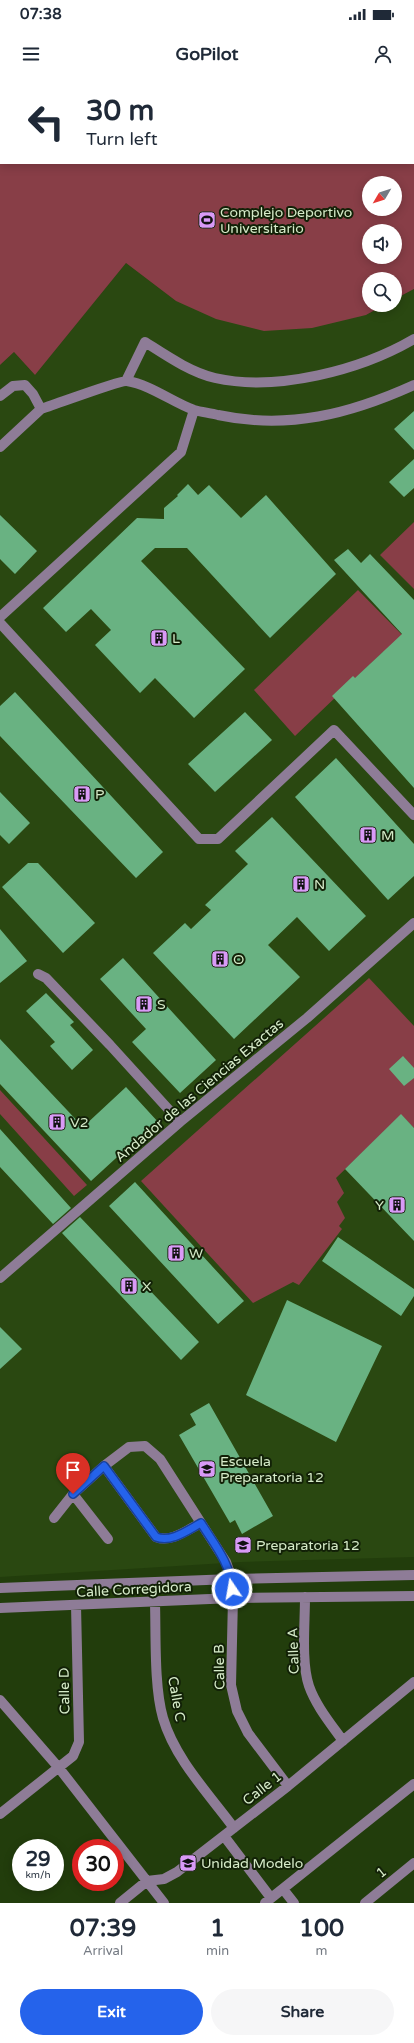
<!DOCTYPE html>
<html lang="en">
<head>
<meta charset="utf-8">
<style>
	body { margin:0; font-family:"Varela Round",sans-serif; background:#f6f6f7; color:#1f2937; height:100vh; display:flex; flex-direction:column; font-size:15px; white-space:nowrap }
	* { box-sizing:border-box; margin:0 }
	p { font-size:13px; color:#747a83 }
	.icon { flex:none; width:22px; height:22px; fill:none; stroke:currentColor; stroke-width:2; stroke-linecap:round; stroke-linejoin:round }
	.map { position:relative; height:1823px; overflow:hidden }
	.drawer { display:flex; flex-direction:column; background:#fff; flex:1 }
	.drawer>* { flex:none }
	.top-card { position:absolute; left:0px; top:0px; width:414px; height:84px; box-shadow:0 2px 10px #0003; background:#fff; color:#1f2937; overflow:hidden }
	.needle { width:26px; rotate:231deg }
	.fabs { position:absolute; left:362px; top:96px; display:grid; gap:8px }
	.fabs a { display:grid; place-items:center; width:40px; height:40px; border-radius:50%; background:#fff; box-shadow:0 2px 10px #0003; font-size:20px }
	.speed { position:absolute; left:12px; top:1759px; display:flex; gap:8px; font-size:20px; font-weight:700; text-align:center }
	.speed>* { display:grid; place-content:center; width:52px; height:52px; border-radius:50%; background:#fff; box-shadow:0 2px 10px #0003; line-height:1 }
	.speed small { font-size:10px; font-weight:400 }
	.speed .limit { border:6px solid #d22; background:#fff; color:#111 }
	.pin { position:absolute; display:grid; place-items:center; width:34px; height:34px; color:#fff; margin:-41px -17px; border-radius:50% 50% 50% 0; rotate:-45deg; box-shadow:0 0 4px #0007 }
	.pin .icon { rotate:45deg }
	.me { position:absolute; width:44px; margin:-22px; rotate:348deg; stroke-linejoin:round; filter:drop-shadow(0 0 3px #0008) }
	.turn { display:flex; align-items:center; gap:14px; height:84px; padding:0 20px; font-size:18px }
	.turn .icon { width:52px; height:52px; stroke-width:2.5 }
	.turn b { display:block; font-size:28px; line-height:34px }
	.eta { display:flex; justify-content:space-evenly; align-items:center; height:68px; text-align:center }
	.eta b { font-size:24px; font-weight:800; line-height:28px }
	.cta { display:flex; gap:8px; margin-top:auto; padding:8px 20px }
	.cta a { flex:1; height:46px; border-radius:24px; background:#2563eb; color:#fff; font-size:16px; font-weight:800; line-height:46px; text-align:center }
	.cta a+a { background:#f6f6f7; color:#1f2937 }
	.status { display:flex; justify-content:space-between; align-items:center; height:28px; padding:0 20px; background:#fff; direction:ltr }
	.status svg { height:11px; fill:currentColor }
	header { display:flex; justify-content:space-between; align-items:center; height:52px; padding:0 20px; background:#fff; font-size:18px; font-weight:800 }
	.map>svg:first-child { display:block }
	.built { fill:#2a4811 }
	.green { fill:#883e47; fill-rule:evenodd }
	.building { fill:#69b282 }
	.lines { fill:none; stroke-linecap:round; stroke-linejoin:round }
	.minor { stroke:#8e7c97; stroke-width:10 }
	.route-casing { stroke:#184099; stroke-width:10 }
	.route { stroke:#2563eb; stroke-width:7 }
	.labels { text-anchor:middle; stroke-width:4; stroke-linejoin:round; paint-order:stroke }
	.poi-label { font-size:14px; fill:#d6ebc9; stroke:#122107; text-anchor:start }
	.street-label { font-size:14px; fill:#d6ebc9; stroke:#122107 }
</style>
</head>
<body>
<div class="status"><b>07:38</b><svg viewBox="0 0 49 12"><path d="M0 12V9h3v3zM5 12V6h3v6zM10 12V3h3v9zM15 12V0h3v12zM26 1h20v11H26zM47 4h2v5h-2z"/></svg></div>
<header><svg class="icon" aria-label="menu" viewBox="0 0 24 24"><path d="M4 6h16M4 12h16M4 18h16"/></svg>GoPilot<svg class="icon" aria-label="person" viewBox="0 0 24 24"><circle cx="12" cy="8" r="4"/><path d="M4 21q1-7 8-7t8 7"/></svg></header>
<div class="map">
<svg width="414" height="1823" viewBox="0 0 414 1823">
	<rect width="100%" height="100%" fill="#223d0c"/>
	<path class="built" d="M126,183l50,38 190,14 18,-10h11v-6l19,-10v1268l-173,5 -241,15v-1212l14,-13 21,23z"/>
	<path class="green" d="M0,0h414v209l-19,10v-20h-26v26h15l-18,10 -54,13 -48,3 -48,-12 -40,-18 -50,-38 -91,112 -21,-23 -14,13zM1,1h412v82h-412zM369,103h26v26h-26zM369,151h26v26h-26z
		M414,442v67l-34,-34z
		M358,510l56,57 -31,5 -88,84 -41,-46z
		M369,898l45,48v102l-13,-13 -65,63 8,15 -7,9 8,16 -6,8 3,3 -43,56 -6,-3 -40,21 -112,-122z
		M0,1010l87,95 -13,11 -74,-82z"/>
	<path class="building" d="M414,331v39l-20,-21z
		M414,379v29l-10,9 -15,-15z
		M188,404l10,11 11,-10 32,33 25,-23 70,79 -66,64 -83,-90h-32l-14,13 104,108 -51,49 -39,-40 -15,15 -45,-48 16,-15 -20,-21 -25,23 -23,-24 94,-90 27,1v-11l14,-12 -1,-1z
		M0,435l37,36 -22,23 -15,-15z
		M348,469l13,14 9,-9 44,46v188l-82,-92 21,-20 2,2 47,-44 -68,-74z
		M15,612l148,160 -27,26 -136,-142v-30z
		M245,632l27,28 -57,52 -27,-28z
		M336,678l78,86v32l-26,24 -93,-103z
		M0,712l30,31 -21,21 -9,-9z
		M272,737l94,99 -37,35 -32,-34 -29,28 32,32 -66,62 -81,-86 32,-30 6,6 20,-19 -6,-5 43,-41 -13,-13z
		M28,783h10l57,60 -32,30 -61,-66z
		M0,849l27,32 -27,22z
		M123,878l93,102 -36,33 -48,-51 14,-13 -46,-50z
		M46,913l28,29 -4,3 23,25 -21,20 -22,-24 5,-4 -29,-31z
		M0,959l83,88 43,-40 33,36 -31,27 -1,-2 -36,33 -91,-97z
		M403,976l11,12v10l-10,8 -15,-17z
		M401,1034l13,14v113l-69,-72z
		M0,1049l71,79 -18,16 -53,-57z
		M135,1102l109,119 -26,23 -109,-118z
		M80,1137l119,125 -18,18 -119,-127z
		M338,1157l76,52v7l-13,20 -79,-55z
		M287,1220l95,46 -46,96 -90,-47z
		M0,1247l22,22 -22,20z
		M209,1323l64,113 -31,18 -7,-14 -5,3 -51,-88 17,-10 -6,-11z"/>
	<g class="lines">
		<path class="minor" d="M126,301l19,-39c22,14 45,30 70,36 62,14 146,-8 199,-39
			M0,316l13,-10 12,-1 8,9 8,15 -41,38
			M41,329c13,-4 79,-29 86,-28 24,4 45,21 67,29 7,2 16,3 24,5 70,15 132,-1 196,-30
			M0,537l181,-165 13,-42
			M0,543l199,216h19l116,-109 80,85
			M38,894l8,4 64,67 70,77
			M0,1198l180,-156 127,-104 107,-95
			M104,1386l52,71c15,6 31,-7 45,-14
			M73,1414l35,45
			M54,1438l19,-24 31,-28 25,-19 16,-1 15,13 66,103 6,17 1,19 -2,87 6,26 11,22 40,53
			M0,1508l232,-9 182,-4
			M305,1517c0,27 -4,65 4,89 7,20 22,38 34,55
			M155,1523c1,33 -1,84 8,115 12,41 46,76 71,110
			M0,1528l233,-10 181,-2
			M0,1620l59,68 105,135
			M0,1734l73,-58 6,-14 -3,-137
			M224,1756l47,62
			M283,1809l11,14
			M120,1823l27,-22 17,-2 13,-7 111,-86 126,-104
			M265,1823l149,-119
			M365,1823l49,-40"/>
	</g>
	<g class="lines">
		<defs>
			<path id="route" d="M73,1414l31,-28 52,71c15,6 32,-7 45,-14 13,21 30,41 31,66"/>
		</defs>
		<use href="#route" class="route-casing"/>
		<use href="#route" class="route"/>
	</g>
	<defs>
		<symbol id="stadium-square" viewBox="-11 -11 22 22"><rect x="-9" y="-9" width="18" height="18" rx="4" fill="#d99af7" stroke="#122107"/><path d="M0-5a6.5 5 0 1 0 0 10a6.5 5 0 1 0 0-10ZM-3.5-1.8h7v3.6h-7Z" fill="#111"/></symbol>
		<symbol id="building-square" viewBox="-11 -11 22 22"><rect x="-9" y="-9" width="18" height="18" rx="4" fill="#d99af7" stroke="#122107"/><path d="M-4-6H4V6H1V3H-1V6H-4ZM-2.5-4.3h1.7v1.8h-1.7ZM.8-4.3h1.7v1.8H.8ZM-2.5-1h1.7V.8h-1.7ZM.8-1h1.7V.8H.8Z" fill="#111"/></symbol>
		<symbol id="university-square" viewBox="-11 -11 22 22"><rect x="-9" y="-9" width="18" height="18" rx="4" fill="#d99af7" stroke="#122107"/><path d="M0-5L7-2L0 1L-7-2ZM-4 1L0 2.5L4 1V4Q0 6-4 4Z" fill="#111"/></symbol>
		<symbol id="school-square" viewBox="-11 -11 22 22"><rect x="-9" y="-9" width="18" height="18" rx="4" fill="#d99af7" stroke="#122107"/><path d="M0-5L7-2L0 1L-7-2ZM-4 1L0 2.5L4 1V4Q0 6-4 4Z" fill="#111"/></symbol>
	</defs>
	<g fill-rule="evenodd">
		<use href="#stadium-square" x="197" y="130" width="20" height="20"/>
		<use href="#building-square" x="149" y="548" width="20" height="20"/>
		<use href="#building-square" x="72" y="704" width="20" height="20"/>
		<use href="#building-square" x="358" y="745" width="20" height="20"/>
		<use href="#building-square" x="291" y="794" width="20" height="20"/>
		<use href="#building-square" x="210" y="869" width="20" height="20"/>
		<use href="#building-square" x="134" y="914" width="20" height="20"/>
		<use href="#building-square" x="47" y="1032" width="20" height="20"/>
		<use href="#building-square" x="387" y="1115" width="20" height="20"/>
		<use href="#building-square" x="166" y="1163" width="20" height="20"/>
		<use href="#building-square" x="119" y="1196" width="20" height="20"/>
		<use href="#university-square" x="197" y="1379" width="20" height="20"/>
		<use href="#university-square" x="233" y="1455" width="20" height="20"/>
		<use href="#school-square" x="178" y="1773" width="20" height="20"/>
	</g>
	<g class="labels">
		<g class="poi-label">
			<text x="220" y="137">Complejo Deportivo<tspan x="220" dy="16">Universitario</tspan></text>
			<text x="172" y="563">L</text>
			<text x="95" y="719">P</text>
			<text x="381" y="760">M</text>
			<text x="314" y="809">N</text>
			<text x="233" y="884">O</text>
			<text x="157" y="929">S</text>
			<text x="70" y="1047">V2</text>
			<text x="384" y="1130" text-anchor="end">Y</text>
			<text x="189" y="1178">W</text>
			<text x="142" y="1211">X</text>
			<text x="220" y="1386">Escuela<tspan x="220" dy="16">Preparatoria 12</tspan></text>
			<text x="256" y="1470">Preparatoria 12</text>
			<text x="201" y="1788">Unidad Modelo</text>
		</g>
		<g class="street-label">
			<text transform="translate(199 1010) rotate(-40)" y="5">Andador de las Ciencias Exactas</text>
			<text transform="translate(134 1509) rotate(-3)" y="5">Calle Corregidora</text>
			<text transform="translate(293 1571) rotate(-92)" y="5">Calle A</text>
			<text transform="translate(219 1587) rotate(-91)" y="5">Calle B</text>
			<text transform="translate(64 1611) rotate(-91)" y="5">Calle D</text>
			<text transform="translate(177 1619) rotate(80)" y="5">Calle C</text>
			<text transform="translate(262 1708) rotate(-38)" y="5">Calle 1</text>
			<text transform="translate(381 1792) rotate(-39)" y="5">1</text>
		</g>
	</g>
</svg>
<div class="fabs">
<a><svg class="needle" viewBox="-14 -14 28 28"><path d="M0-13l5 13h-10z" fill="#e53935"/><path d="M0 13l5-13h-10z" fill="#747a83"/></svg></a>
<a><svg class="icon" aria-label="sound" viewBox="0 0 24 24"><path d="M4 9h4l5-4v14l-5-4H4zM17 9q2 3 0 6"/></svg></a>
<a><svg class="icon" aria-label="search" viewBox="0 0 24 24"><circle cx="10" cy="10" r="6"/><path d="M15 15l6 6"/></svg></a>
</div>
<div class="speed"><div>29<small>km/h</small></div><div class="limit">30</div></div>
<div class="pin" style="left:73px;top:1414px;background:#d93025"><svg class="icon" aria-label="arrive" viewBox="0 0 24 24"><path d="M6 21V4h12l-3 4 3 4H6"/></svg></div>
<svg class="me" style="left:232px;top:1509px" viewBox="-20 -20 40 40"><circle r="17" fill="#2563eb" stroke="#fff" stroke-width="3"/><path d="M0-11L8 9 0 5-8 9z" fill="#fff"/></svg>
<div class="top-card">
<div class="turn"><svg class="icon" aria-label="left" viewBox="0 0 24 24"><path d="M17 20v-9H6M10 6l-5 5 5 5"/></svg><div><b>30 m</b>Turn left</div></div>
</div>
</div>
<section class="drawer">
<div class="eta">
<div><b>07:39</b><p>Arrival</p></div>
<div><b>1</b><p>min</p></div>
<div><b>100</b><p>m</p></div>
</div>
<div class="cta"><a>Exit</a><a>Share</a></div>
</section>
</body>
</html>
